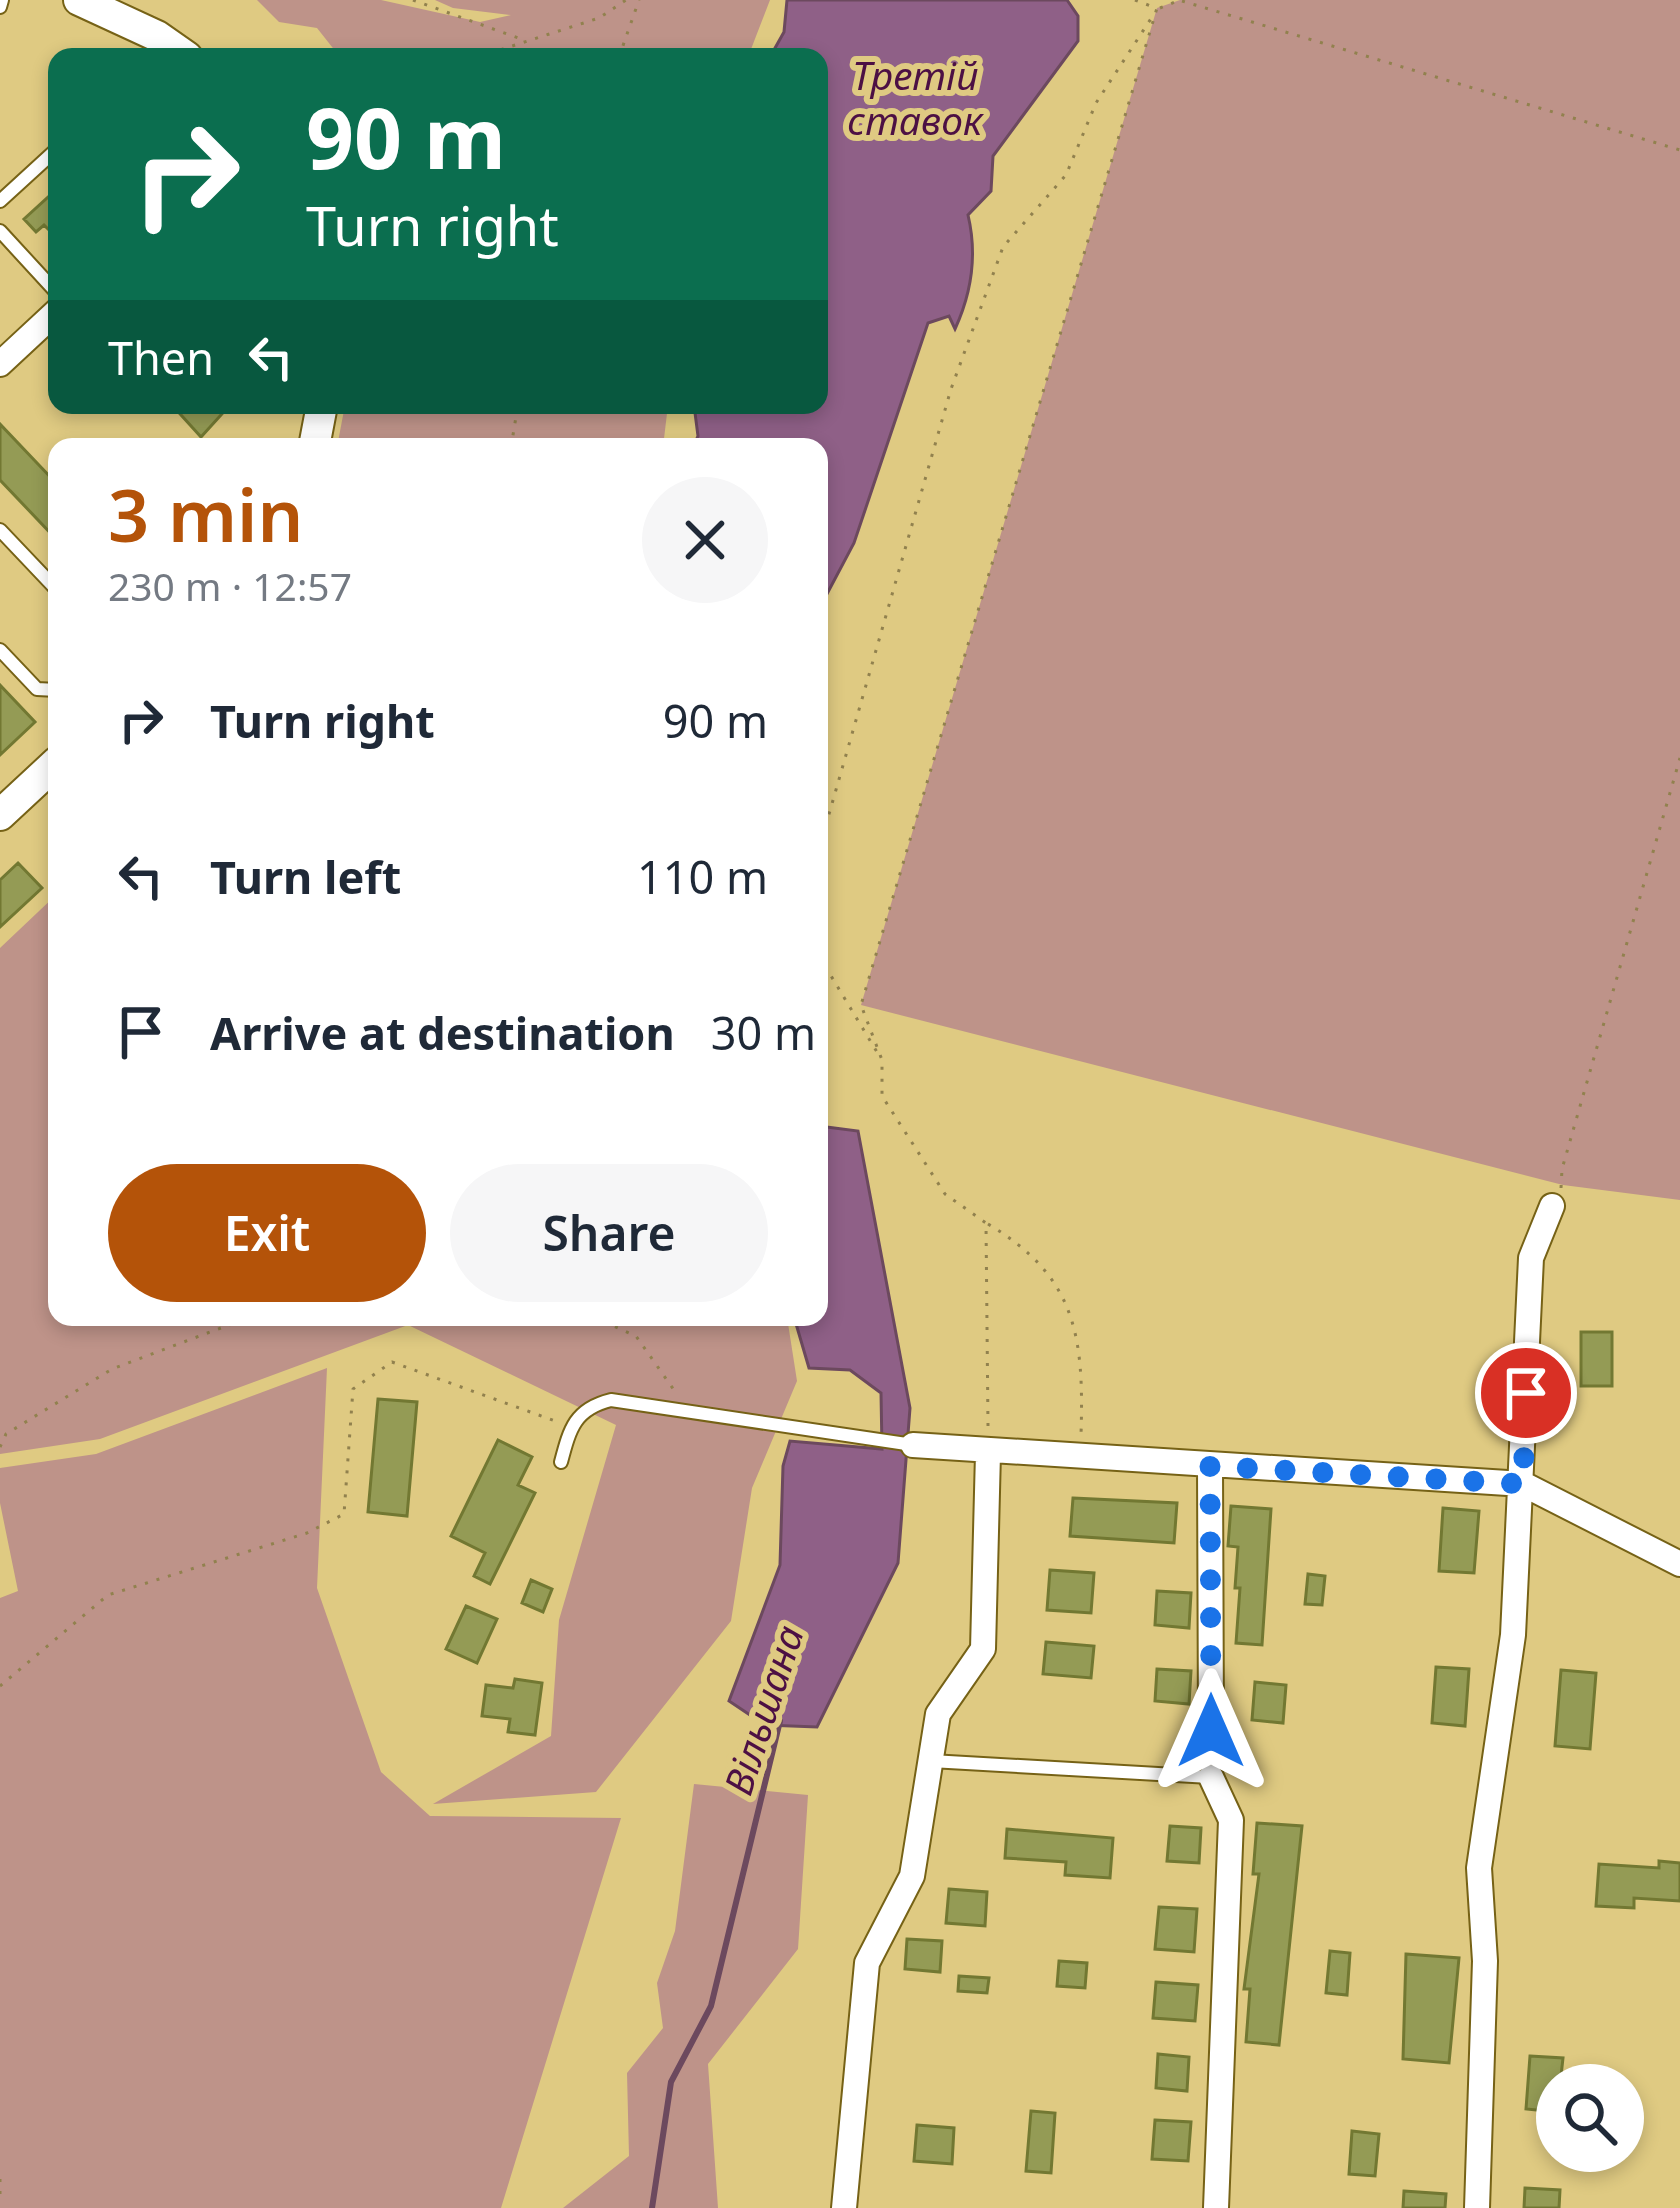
<!DOCTYPE html>
<html lang="en">
<head>
<meta charset="utf-8">
<style>
	body { margin:0; font-family:"Noto Sans",sans-serif; background:#f6f6f7; color:#1f2937; height:100vh; display:flex; flex-direction:column; font-size:45px; white-space:nowrap }
	* { box-sizing:border-box; margin:0 }
	p { font-size:39px; color:#747a83 }
	.icon { flex:none; width:66px; height:66px; fill:none; stroke:currentColor; stroke-width:2; stroke-linecap:round; stroke-linejoin:round }
	.map { position:relative; flex:1; overflow:hidden }
	.side { position:absolute; left:48px; top:438px; width:780px; height:888px; display:flex; flex-direction:column; background:#fff; border-radius:24px; box-shadow:0 6px 18px #0003 }
	.side>* { flex:none }
	.top-card { position:absolute; left:48px; top:48px; width:780px; height:366px; border-radius:24px; box-shadow:0 6px 18px #0003; background:#0b6e4f; color:#fff; overflow:hidden }
	.tools { position:absolute; left:1536px; top:2064px; display:grid; gap:24px }
	.tools a { display:grid; place-items:center; width:108px; height:108px; border-radius:50%; background:#fff; box-shadow:0 6px 18px #0003; font-size:60px }
	.pin { position:absolute; display:grid; place-items:center; width:102px; height:102px; color:#fff; margin:-51px; border:6px solid #fff; border-radius:50%; box-shadow:0 3px 12px #0007 }
	.me { position:absolute; width:132px; margin:-66px; rotate:0deg; stroke-linejoin:round; filter:drop-shadow(0 0 9px #0008) }
	.turn { display:flex; align-items:center; gap:42px; height:252px; padding:0 60px; font-size:54px }
	.turn .icon { width:156px; height:156px; stroke-width:2.5 }
	.turn b { display:block; font-size:84px; line-height:102px }
	.then { display:flex; align-items:center; height:114px; padding:0 60px; background:#0003; gap:24px; font-size:45px }
	.round { display:grid; place-items:center; flex:none; width:126px; height:126px; border-radius:63px; background:#f6f6f7 }
	.summary { display:flex; align-items:center; justify-content:space-between; height:204px; padding:0 60px }
	h1 { font-size:72px; font-weight:600; line-height:90px; color:#b45309 }
	.cta { display:flex; gap:24px; margin-top:auto; padding:24px 60px }
	.cta a { flex:1; height:138px; border-radius:72px; background:#b45309; color:#fff; font-size:48px; font-weight:600; line-height:138px; text-align:center }
	.cta a+a { background:#f6f6f7; color:#1f2937 }
	ul { padding:0; list-style:none }
	li { display:flex; align-items:center; gap:36px; height:156px; padding:0 60px }
	li div { flex:1 }
	li b { display:block; font-size:45px }
	li em { font-style:normal }
	.map>svg:first-child { display:block }
	.green { fill:#be9389 }
	.water { fill:#8f6087; stroke:#6c495e; stroke-width:3 }
	.lines { fill:none; stroke-linecap:round; stroke-linejoin:round }
	.stream { stroke:#6c495e; stroke-width:6 }
	.building { fill:#949b55; stroke:#727832; stroke-width:3 }
	.service-casing { stroke:#766216; stroke-width:16 }
	.minor-casing { stroke:#766216; stroke-width:28 }
	.tertiary-casing { stroke:#766216; stroke-width:34 }
	.path { stroke:#91814e; stroke-width:3; stroke-dasharray:3 9; stroke-linecap:butt }
	.service { stroke:#fff; stroke-width:12 }
	.minor { stroke:#fff; stroke-width:24 }
	.tertiary { stroke:#fff; stroke-width:30 }
	.route { stroke:#1a73e8; stroke-width:21; stroke-dasharray:0 37.8 }
	.labels { text-anchor:middle; stroke-width:12; stroke-linejoin:round; paint-order:stroke }
	.water-label { font-size:39px; font-style:italic; fill:#4c1044; stroke:#dfca82 }
</style>
</head>
<body>
<div class="map">
<svg width="1680" height="2208" viewBox="0 0 1680 2208">
	<rect width="100%" height="100%" fill="#dfca82"/>
	<path class="green" d="M257,0h124l99,22 31,-7 -58,-7 -18,-8h335l-22,57h-408l-23,-29 -38,-6z
		M1180,0h500v1200l-117,-15 -702,-180 296,-997z
		M345,405h323l-5,42h-326z
		M57,894v423h730l10,64 -45,107 -21,133 -135,171 -163,12 118,-68 8,-116 57,-195 -208,-100 -308,114 -100,15v-506z
		M327,1368l-10,220 64,184 49,44 191,2 -120,390h-501v-610l18,-7 -18,-88v-35l96,-14z
		M694,1784l114,11 -10,154 -90,115 10,144h-155l66,-52 -2,-83 36,-45 -6,-45 18,-52z"/>
	<path class="water" d="M787,0h280l11,16v25l-85,115 -2,35 -23,24c9,38 4,77 -13,114l-6,-13 -21,7 -74,220 -35,66v-162h-126l5,-11 -4,-31h125v-348h-49l14,-25z
		M819,1126l39,5 52,277 -12,155 -81,164 -52,-2 -36,-24 51,-136 3,-99 7,-25 92,8 -1,-56 -31,-23 -41,-2 -15,-51h25z"/>
	<g class="lines">
		<path class="stream" d="M652,2208l19,-126 40,-76 69,-285"/>
	</g>
	<path class="building" d="M57,189v49l-13,-13 -8,7 -12,-13z
		M172,405h58l-29,32z
		M0,424l57,60v56l-57,-60z
		M0,685l35,37 -35,33z
		M18,863l24,25 -42,39v-47z
		M1581,1332h31v54h-31z
		M378,1399l39,3 -10,114 -39,-4z
		M498,1440l34,17 -14,28 17,8 -45,91 -16,-8 11,-23 -34,-17z
		M1073,1498l104,5 -3,40 -104,-7z
		M1231,1506l40,3 -9,136 -26,-2 4,-55h-5l3,-41 -10,-1z
		M1443,1508l36,3 -5,62 -35,-2z
		M1050,1570l44,3 -3,40 -44,-3z
		M1308,1574l17,2 -3,29 -17,-1z
		M531,1580l21,9 -9,23 -21,-9z
		M1157,1591l34,2 -2,35 -34,-3z
		M466,1606l31,13 -20,44 -31,-14z
		M1046,1642l48,4 -3,32 -48,-4z
		M1436,1667l33,2 -4,57 -33,-3z
		M1157,1669l34,2 -2,33 -34,-3z
		M1561,1670l35,3 -6,76 -35,-3z
		M515,1679l27,4 -7,52 -27,-3 2,-13 -28,-3 4,-31 27,3z
		M1255,1682l31,3 -3,38 -31,-3z
		M1257,1823l45,3 -23,219 -33,-3 4,-53h-6l15,-115h-6z
		M1170,1826l31,2 -2,35 -32,-2z
		M1007,1829l106,9 -3,40 -45,-3 1,-13 -61,-4z
		M1659,1861l21,2v38l-46,-3v10l-38,-2 3,-42 60,4z
		M949,1889l38,3 -2,34 -39,-3z
		M1159,1907l38,2 -3,43 -39,-3z
		M907,1939l35,2 -2,31 -35,-3z
		M1330,1951l20,2 -3,42 -21,-2z
		M1406,1954l53,4 -10,105 -46,-4z
		M1059,1961l28,2 -2,25 -28,-2z
		M959,1976l30,2 -2,15 -29,-2z
		M1156,1982l42,3 -3,36 -42,-3z
		M1158,2054l31,3 -2,34 -31,-3z
		M1530,2056l33,2 -6,54 -31,-3z
		M1031,2111l24,2 -4,60 -25,-2z
		M1155,2120l36,2 -3,39 -36,-2z
		M917,2125l37,3 -2,36 -38,-3z
		M1352,2131l27,3 -4,42 -26,-2z
		M1525,2188l35,2 -1,18h-35z
		M1404,2191l42,3 -1,14h-42z"/>
	<g class="lines">
		<defs>
			<path id="service" d="M0,7l2,-7
				M0,201l57,-52
				M0,231l57,62
				M0,530l57,60
				M0,650l37,39 20,1
				M561,1462c9,-34 14,-53 50,-62l302,45
				M931,1761l279,16"/>
			<path id="minor" d="M0,364l57,-53
				M913,1445l610,39 157,80
				M1210,1466l1,265
				M1211,1777l20,43 -15,388
				M844,2208l23,-245 45,-87 26,-162 45,-65 5,-196
				M1477,2208l8,-247 -6,-93 34,-233 18,-377 21,-52"/>
			<path id="tertiary" d="M79,0l78,36 30,21
				M314,447l8,-42
				M0,815l57,-53"/>
		</defs>
		<use href="#service" class="service-casing"/>
		<use href="#minor" class="minor-casing"/>
		<use href="#tertiary" class="tertiary-casing"/>
		<path class="path" d="M413,0l108,39
			M1135,0l21,8
			M1182,1l498,149
			M1160,8l20,-8
			M478,57l121,-39 27,-18
			M619,57l20,-57
			M511,447l7,-42
			M819,849l132,-460 52,-142 63,-72 30,-72 58,-89
			M819,956l58,96
			M1561,1188l1,-19 118,-411
			M988,1224c89,53 96,113 93,211
			M593,1317l43,19 38,54
			M988,1426l-2,-203 -41,-29 -63,-98v-36l-21,-55 296,-997
			M0,1447l6,-13 106,-65 138,-52
			M0,1686l108,-91 199,-62 37,-19 9,-125 39,-27 166,60
			M0,2179v20"/>
		<use href="#service" class="service"/>
		<use href="#minor" class="minor"/>
		<use href="#tertiary" class="tertiary"/>
	</g>
	<g class="lines">
		<path class="route" d="M1211,1731l-1,-265 313,18 3,-91"/>
	</g>
	<g class="labels">
		<g class="water-label">
			<text x="915" y="90">Третій<tspan x="915" dy="45">ставок</tspan></text>
			<text transform="translate(764 1710) rotate(-72)" y="14">Вільшана</text>
		</g>
	</g>
</svg>
<div class="tools">
<a><svg class="icon" aria-label="search" viewBox="0 0 24 24"><circle cx="10" cy="10" r="6"/><path d="M15 15l6 6"/></svg></a>
</div>
<div class="pin" style="left:1526px;top:1393px;background:#d93025"><svg class="icon" aria-label="arrive" viewBox="0 0 24 24"><path d="M6 21V4h12l-3 4 3 4H6"/></svg></div>
<svg class="me" style="left:1211px;top:1731px" viewBox="-20 -20 40 40"><path d="M0-17L14 15 0 8-14 15z" fill="#1a73e8" stroke="#fff" stroke-width="4"/></svg>
<div class="top-card">
<div class="turn"><svg class="icon" aria-label="right" viewBox="0 0 24 24"><path d="M7 20v-9h11M14 6l5 5-5 5"/></svg><div><b>90 m</b>Turn right</div></div>
<div class="then">Then<svg class="icon" aria-label="left" viewBox="0 0 24 24"><path d="M17 20v-9H6M10 6l-5 5 5 5"/></svg></div>
</div>
<section class="side">
<div class="summary"><div><h1>3 min</h1><p>230 m · 12:57</p></div><a class="round"><svg class="icon" aria-label="close" viewBox="0 0 24 24"><path d="M6 6l12 12M18 6L6 18"/></svg></a></div>
<ul>
<li><svg class="icon" aria-label="right" viewBox="0 0 24 24"><path d="M7 20v-9h11M14 6l5 5-5 5"/></svg><div><b>Turn right</b></div><em>90 m</em></li>
<li><svg class="icon" aria-label="left" viewBox="0 0 24 24"><path d="M17 20v-9H6M10 6l-5 5 5 5"/></svg><div><b>Turn left</b></div><em>110 m</em></li>
<li><svg class="icon" aria-label="arrive" viewBox="0 0 24 24"><path d="M6 21V4h12l-3 4 3 4H6"/></svg><div><b>Arrive at destination</b></div><em>30 m</em></li>
</ul>
<div class="cta"><a>Exit</a><a>Share</a></div>
</section>
</div>
</body>
</html>
